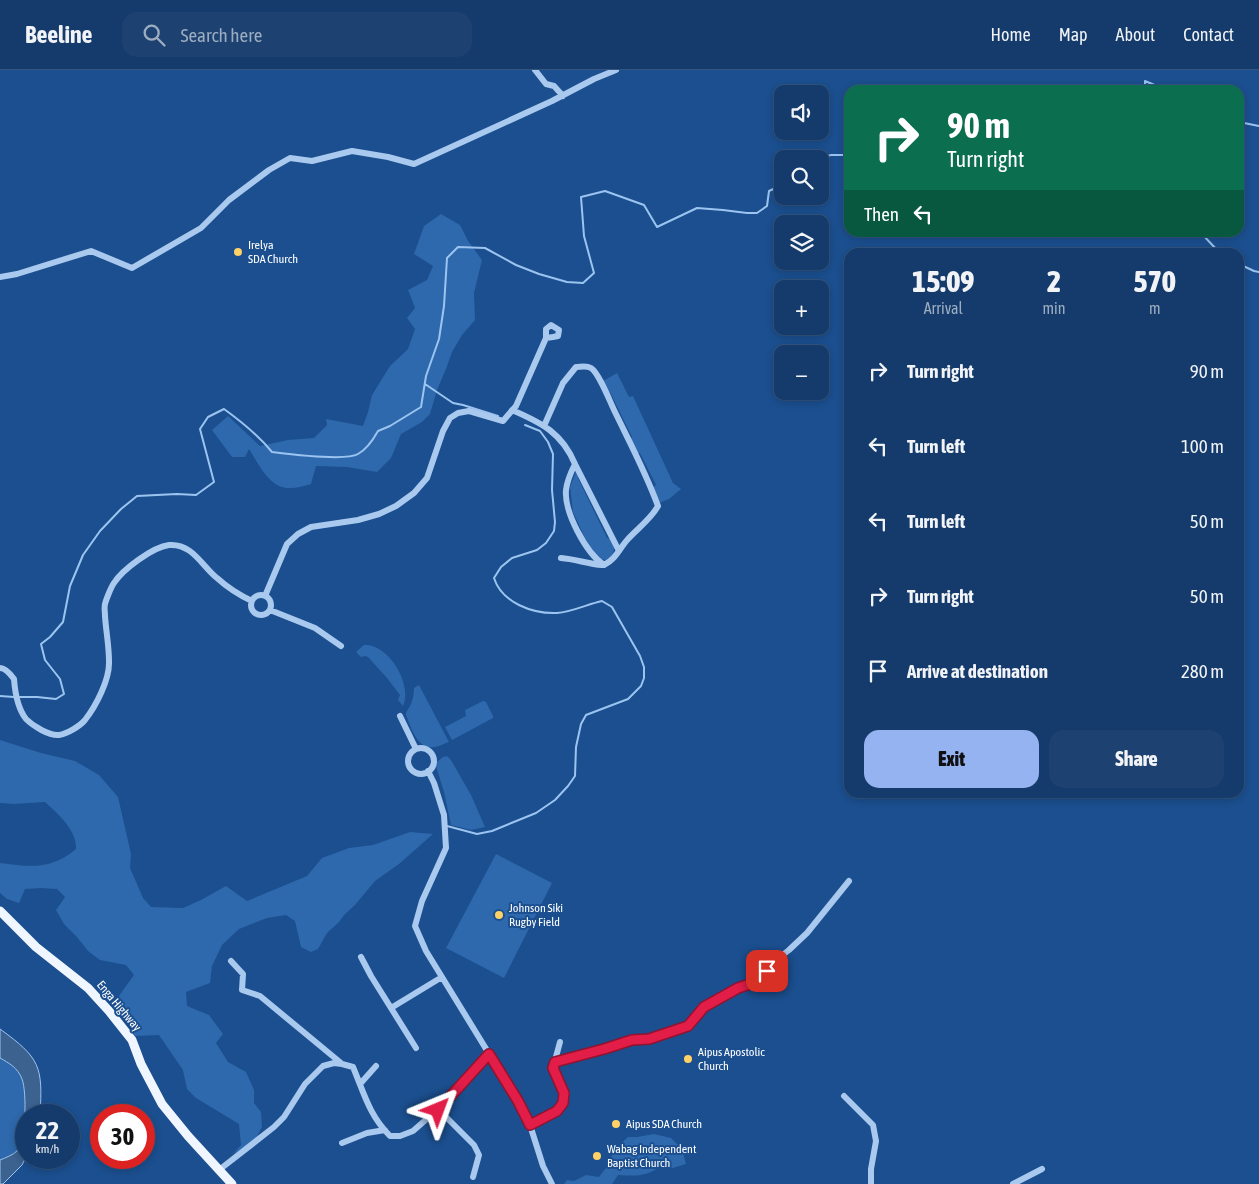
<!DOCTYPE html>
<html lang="en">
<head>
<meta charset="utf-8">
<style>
	body { margin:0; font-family:"Asap Condensed",sans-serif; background:#1d4271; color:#f1f3f6; height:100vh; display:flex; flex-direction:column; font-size:19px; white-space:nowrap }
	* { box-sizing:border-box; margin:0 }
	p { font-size:16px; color:#9dadc1 }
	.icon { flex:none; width:28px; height:28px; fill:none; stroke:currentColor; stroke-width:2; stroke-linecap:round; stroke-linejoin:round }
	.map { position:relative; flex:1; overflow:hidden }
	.details { position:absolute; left:844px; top:178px; width:400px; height:550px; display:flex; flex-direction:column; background:#143b6b; border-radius:15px; box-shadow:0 2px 8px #0003,0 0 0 1px #33557e }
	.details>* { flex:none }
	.top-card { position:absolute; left:844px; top:15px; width:400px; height:152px; border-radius:15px; box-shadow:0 2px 8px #0003,0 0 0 1px #33557e; background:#0b6e4f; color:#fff; overflow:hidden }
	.tools { position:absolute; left:774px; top:15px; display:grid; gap:10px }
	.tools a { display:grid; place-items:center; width:55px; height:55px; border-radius:10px; background:#143b6b; box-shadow:0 2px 8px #0003,0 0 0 1px #33557e; font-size:25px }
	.speed { position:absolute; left:15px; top:1034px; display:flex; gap:10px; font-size:25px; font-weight:700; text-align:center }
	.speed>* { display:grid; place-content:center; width:65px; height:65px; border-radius:50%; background:#143b6b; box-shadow:0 2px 8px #0003,0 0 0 1px #33557e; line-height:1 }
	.speed small { font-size:12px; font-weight:400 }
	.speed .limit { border:8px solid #d22; background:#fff; color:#111 }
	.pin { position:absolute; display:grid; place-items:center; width:42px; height:42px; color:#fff; margin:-21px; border-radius:10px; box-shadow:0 2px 8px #0006 }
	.me { position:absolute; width:55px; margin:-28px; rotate:44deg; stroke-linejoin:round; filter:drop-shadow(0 0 4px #0008) }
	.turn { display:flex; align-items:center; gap:18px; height:105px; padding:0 20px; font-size:22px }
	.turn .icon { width:65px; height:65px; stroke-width:2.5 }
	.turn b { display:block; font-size:35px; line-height:42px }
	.then { display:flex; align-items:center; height:48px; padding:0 20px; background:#0003; gap:10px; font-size:19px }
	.eta { display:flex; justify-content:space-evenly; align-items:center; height:85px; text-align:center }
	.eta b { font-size:30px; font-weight:800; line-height:35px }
	.button { display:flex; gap:10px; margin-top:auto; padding:10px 20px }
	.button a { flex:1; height:58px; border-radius:15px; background:#95b2f1; color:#111; font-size:20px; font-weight:800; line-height:58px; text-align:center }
	.button a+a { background:#1d4271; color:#f1f3f6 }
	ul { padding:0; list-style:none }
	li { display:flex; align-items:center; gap:15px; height:75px; padding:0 20px }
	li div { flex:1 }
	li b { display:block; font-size:19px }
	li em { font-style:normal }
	header { display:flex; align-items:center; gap:30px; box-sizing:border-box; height:70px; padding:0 25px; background:#143b6b; border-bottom:1px solid #33557e }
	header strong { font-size:24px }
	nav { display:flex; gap:28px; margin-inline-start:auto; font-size:18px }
	.search { width:350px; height:45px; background:#1d4271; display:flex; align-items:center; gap:12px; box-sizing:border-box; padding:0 18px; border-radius:15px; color:#9dadc1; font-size:19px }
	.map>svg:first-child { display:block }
	.green { fill:#2e69ad }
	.water { fill:#3c6290; stroke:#9cc4f0 }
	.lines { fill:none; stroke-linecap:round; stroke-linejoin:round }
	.stream { stroke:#9cc4f0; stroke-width:2 }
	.minor { stroke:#a9c9ee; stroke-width:6 }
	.major { stroke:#f0f6ff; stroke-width:9 }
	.route-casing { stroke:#92132f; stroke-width:12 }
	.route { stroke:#e11d48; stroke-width:9 }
	.poi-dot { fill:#ffd166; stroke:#1b4f8f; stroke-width:2 }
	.labels { text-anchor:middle; stroke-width:4; stroke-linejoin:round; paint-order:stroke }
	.poi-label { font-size:12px; fill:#fff; stroke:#1b4f8f; text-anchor:start }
	.street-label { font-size:12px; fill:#fff; stroke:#1b4f8f }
</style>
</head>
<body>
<header>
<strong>Beeline</strong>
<div class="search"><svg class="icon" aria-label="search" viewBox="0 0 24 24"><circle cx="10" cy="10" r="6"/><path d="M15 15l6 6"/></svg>Search here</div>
<nav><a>Home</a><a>Map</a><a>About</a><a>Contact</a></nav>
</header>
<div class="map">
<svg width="1259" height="1114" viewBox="0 0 1259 1114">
	<rect width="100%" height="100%" fill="#1b4f8f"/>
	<path class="green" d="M441,144l19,11 8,16 14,19 -8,33 1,27 -13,15 -10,17 -6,17 -9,21 -7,24 -8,8 -21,12 -10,24 -14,14 -30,-5 -31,-1 -5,18c-7,2 -14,4 -20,4 -21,2 -33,-25 -42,-39l-4,8h-13l-20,-27 16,-14 32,30 28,-6 26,-2 13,-13 -1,-6 37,7 5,-14 4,-17 18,-29 18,-17 7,-20 -8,-11 8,-10 -7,-18 19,-10 6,-14 -19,-12 10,-28z
		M617,303l12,24 4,-1 40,87 8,6 -12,10 -10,4 -7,-15 4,-3 -16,-32h-3l-7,-14 2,-2 -22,-45 -3,1 -4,-12z
		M577,399l3,6 -2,3 29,60 4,1c4,10 5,14 -5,21l-5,-1 -5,-4 -11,-17 -12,-26 -3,-25z
		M364,575c24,-2 49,39 39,61l-5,-6 2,-5 -13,-17 -19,-21 -3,-1 -4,1 -5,-5z
		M419,615l30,57c-5,1 -10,5 -15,5 -17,3 -23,-20 -28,-32 0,-5 3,-6 5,-11 2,-5 3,-11 3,-16z
		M483,631l3,1 7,14v2l-41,22 -7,-13 21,-11 -1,-6z
		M0,670l41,13 34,8 24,14 19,22 13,57 -1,14 13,30 8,9 32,1 18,-8 25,-14 21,15 60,-25 15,-18 27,-10 24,-3 37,-13 23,2 -34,30 -24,17 -20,24 -11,10 -5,7 -12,11 -9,16 -7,3 -10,-5 -6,-26 -9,-6 -19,3 -28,11 -17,16 -10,21 -2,17 -24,9 1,14 22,9 14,19 -7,9 12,19 18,10 8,18v13l7,9 1,15 -8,15 -21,12 8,-9 -2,-21 -43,-26 -9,-9 -4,-19 -24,-35 -24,1 -19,-36 18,-25 -8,-10 -26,-5 -12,-9 -12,-15 -12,-12 -8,-14 9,-13 -8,-8 -16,-1 -16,1 -6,14 -12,-4 -7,-6v-30c31,4 51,7 76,-14 1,-19 -18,-35 -31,-47l-31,2 -14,-1z
		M447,686l4,4 20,35 14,32 -14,3 -20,-5 -7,-33 -8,-26 1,-4 6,-5z
		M496,784l56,29 -48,95 -58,-30z
		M0,988c9,5 18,10 22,21 5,13 4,61 -5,72 -4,4 -12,7 -17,9z
		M654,1064l17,4 11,11 4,15 -13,4 -12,-2c-15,11 -25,10 -43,9l-6,9h-48l3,-4 7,1 12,-6 13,2 10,-13 4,-13 15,-14h9z"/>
	<path class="water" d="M0,959c40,29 43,37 40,86h-14v42l-4,8 -19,19h-3v-24c5,-2 13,-5 17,-9 9,-11 10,-59 5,-72 -4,-11 -13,-16 -22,-21z"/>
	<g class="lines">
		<path class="stream" d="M1145,20v-9l12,5 5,4
			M1239,52l20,4
			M817,89l14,-4h18
			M1200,162l19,20
			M1239,194l15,7 5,1
			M425,314l28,19 10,2 35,11
			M0,626l14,1
			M18,627h19l19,2 8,-5 -4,-15 -15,-19 -4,-16 9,-7 13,-15 7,-36 13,-31 17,-24 21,-22 16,-13 40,-2 19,1 18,-13 -14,-53 8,-12 16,-8c18,13 34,26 48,43 16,2 74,9 86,2 9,-5 15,-14 20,-23l12,-5 31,-19 5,-31 13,-37 5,-33 3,-48 11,-11 27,1 31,17 23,9 28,8 16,1 11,-10 -10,-37 -3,-39 24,-6 39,14 13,22 40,-19 26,2 24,3h10l10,-7 2,-15 13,-6
			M447,756l30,8 15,-3 44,-18 19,-13 13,-14 7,-10 1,-29 5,-23 5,-9 42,-16 13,-13 3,-8v-11l-4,-11 -28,-49 -10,-6c-14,3 -30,11 -45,12 -24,1 -55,-10 -63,-35l7,-11 11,-9 25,-8 9,-7 8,-12 1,-9 -3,-32 1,-36 -5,-12 -8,-11 -15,-6"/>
		<path class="minor" d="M535,0l11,14 8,2 9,10
			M0,207l17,-3 74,-23 41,17 69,-40 28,-28 40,-30 21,-12 22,3 40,-10 36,6 26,7 138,-63 42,-22 22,-9
			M512,340c30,13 50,23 63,54 -4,8 -8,17 -9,26 -2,22 20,63 38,75 12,-6 15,-16 24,-26 10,-11 23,-20 30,-33 -12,-33 -28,-63 -43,-94 -5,-10 -16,-39 -24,-44 -5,-3 -11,-1 -15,-1l-13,16 -19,43
			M575,394l44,87
			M561,488c14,1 27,6 41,7
			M251 535a10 10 0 1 1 20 0a10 10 0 1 1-20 0Z
			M265,526l22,-52 11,-10 13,-7 47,-7 21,-6 17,-8 18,-13 13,-15 16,-47 7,-13 8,-5 11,-2 34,10 13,-15 30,-68v-9l5,-4 8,5 -1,6 -5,1 -7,1
			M270,540l45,18 26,18
			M0,598c6,0 11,7 14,11 1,13 4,30 12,40 7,7 23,17 33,16 8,-1 21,-9 26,-15 11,-14 25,-41 24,-59 0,-15 -3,-30 -4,-45 0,-4 -1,-8 0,-12 1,-4 6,-17 9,-21 9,-14 39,-36 55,-38 23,-2 33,21 48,33 11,10 22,17 35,23
			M400,646l16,33
			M408 691a13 13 0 1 1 26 0a13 13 0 1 1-26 0Z
			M428,701l6,12 10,32 2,33 -24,53 -7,25 11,25 92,150 12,24 13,41 9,18
			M361,887l10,19 45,72
			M231,891l12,13 -1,16 18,6 81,67
			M391,938l51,-31
			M555,992l49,-13 28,-9 17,-1 39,-13 17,-19 33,-19 21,-7 16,-20 14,-11 18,-17 42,-52
			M360,1014l16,-18
			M844,1026l29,29 3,16 -5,28v15
			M438,1039l36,36 5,10 -6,22
			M530,1055l27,-14 6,-8 1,-10 -11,-25 7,-26
			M342,1073l25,-10 18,-3
			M219,1100l55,-43 10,-10 21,-33 18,-18 11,-3 8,1 11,3c11,26 16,48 37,69h10l13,-5 25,-22 51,-54
			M1013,1114l29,-15"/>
		<path class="major" d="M0,841l36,36 52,41 21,23 23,29 9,24 21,40 26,32 44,48"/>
	</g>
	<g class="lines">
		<defs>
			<path id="route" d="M438,1040l51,-56 29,47 12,24 27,-14 6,-8 1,-10 -11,-25 2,-6 49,-13 28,-9 17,-1 39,-13 16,-19 34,-19 21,-7 8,-10"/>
		</defs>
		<use href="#route" class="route-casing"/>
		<use href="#route" class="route"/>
	</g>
	<g class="poi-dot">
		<circle cx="238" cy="182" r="5"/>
		<circle cx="499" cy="845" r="5"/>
		<circle cx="688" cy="989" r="5"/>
		<circle cx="616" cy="1054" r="5"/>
		<circle cx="597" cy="1086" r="5"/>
	</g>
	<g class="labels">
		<g class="poi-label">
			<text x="248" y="179">Irelya<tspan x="248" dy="14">SDA Church</tspan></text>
			<text x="509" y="842">Johnson Siki<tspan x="509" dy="14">Rugby Field</tspan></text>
			<text x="698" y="986">Aipus Apostolic<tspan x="698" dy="14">Church</tspan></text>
			<text x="626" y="1058">Aipus SDA Church</text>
			<text x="607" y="1083">Wabag Independent<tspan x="607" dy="14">Baptist Church</tspan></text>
		</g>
		<g class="street-label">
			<text transform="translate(119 936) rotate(50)" y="4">Enga Highway</text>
		</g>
	</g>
</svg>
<div class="tools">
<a><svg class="icon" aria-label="sound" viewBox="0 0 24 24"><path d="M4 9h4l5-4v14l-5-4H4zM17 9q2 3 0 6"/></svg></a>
<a><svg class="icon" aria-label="search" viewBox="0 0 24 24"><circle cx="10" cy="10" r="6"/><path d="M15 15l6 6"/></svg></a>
<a><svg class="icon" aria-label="layers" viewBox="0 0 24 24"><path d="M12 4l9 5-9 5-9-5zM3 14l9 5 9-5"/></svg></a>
<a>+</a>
<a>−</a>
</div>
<div class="speed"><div>22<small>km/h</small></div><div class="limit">30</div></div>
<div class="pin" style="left:767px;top:901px;background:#d93025"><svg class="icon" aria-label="arrive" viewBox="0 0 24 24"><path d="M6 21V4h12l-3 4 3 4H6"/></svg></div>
<svg class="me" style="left:438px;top:1040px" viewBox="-20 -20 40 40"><path d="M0-17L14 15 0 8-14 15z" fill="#e11d48" stroke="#fff" stroke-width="4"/></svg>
<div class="top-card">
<div class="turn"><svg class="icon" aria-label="right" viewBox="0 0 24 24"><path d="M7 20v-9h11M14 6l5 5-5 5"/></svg><div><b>90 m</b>Turn right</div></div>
<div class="then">Then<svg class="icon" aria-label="left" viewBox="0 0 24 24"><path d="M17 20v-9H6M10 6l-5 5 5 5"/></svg></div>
</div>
<section class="details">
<div class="eta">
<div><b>15:09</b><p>Arrival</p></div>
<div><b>2</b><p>min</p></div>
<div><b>570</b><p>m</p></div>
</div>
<ul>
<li><svg class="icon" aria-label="right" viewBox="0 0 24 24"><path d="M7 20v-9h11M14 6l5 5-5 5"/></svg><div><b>Turn right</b></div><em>90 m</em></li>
<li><svg class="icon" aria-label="left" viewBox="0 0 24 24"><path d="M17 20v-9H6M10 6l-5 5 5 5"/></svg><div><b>Turn left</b></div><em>100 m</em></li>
<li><svg class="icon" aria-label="left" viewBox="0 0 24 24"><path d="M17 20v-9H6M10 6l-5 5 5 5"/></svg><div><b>Turn left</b></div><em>50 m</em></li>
<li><svg class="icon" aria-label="right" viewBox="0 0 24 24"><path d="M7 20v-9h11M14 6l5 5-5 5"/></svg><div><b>Turn right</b></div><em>50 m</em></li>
<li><svg class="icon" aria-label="arrive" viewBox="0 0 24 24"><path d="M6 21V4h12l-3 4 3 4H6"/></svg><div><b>Arrive at destination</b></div><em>280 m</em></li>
</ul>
<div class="button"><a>Exit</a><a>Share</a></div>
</section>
</div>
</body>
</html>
